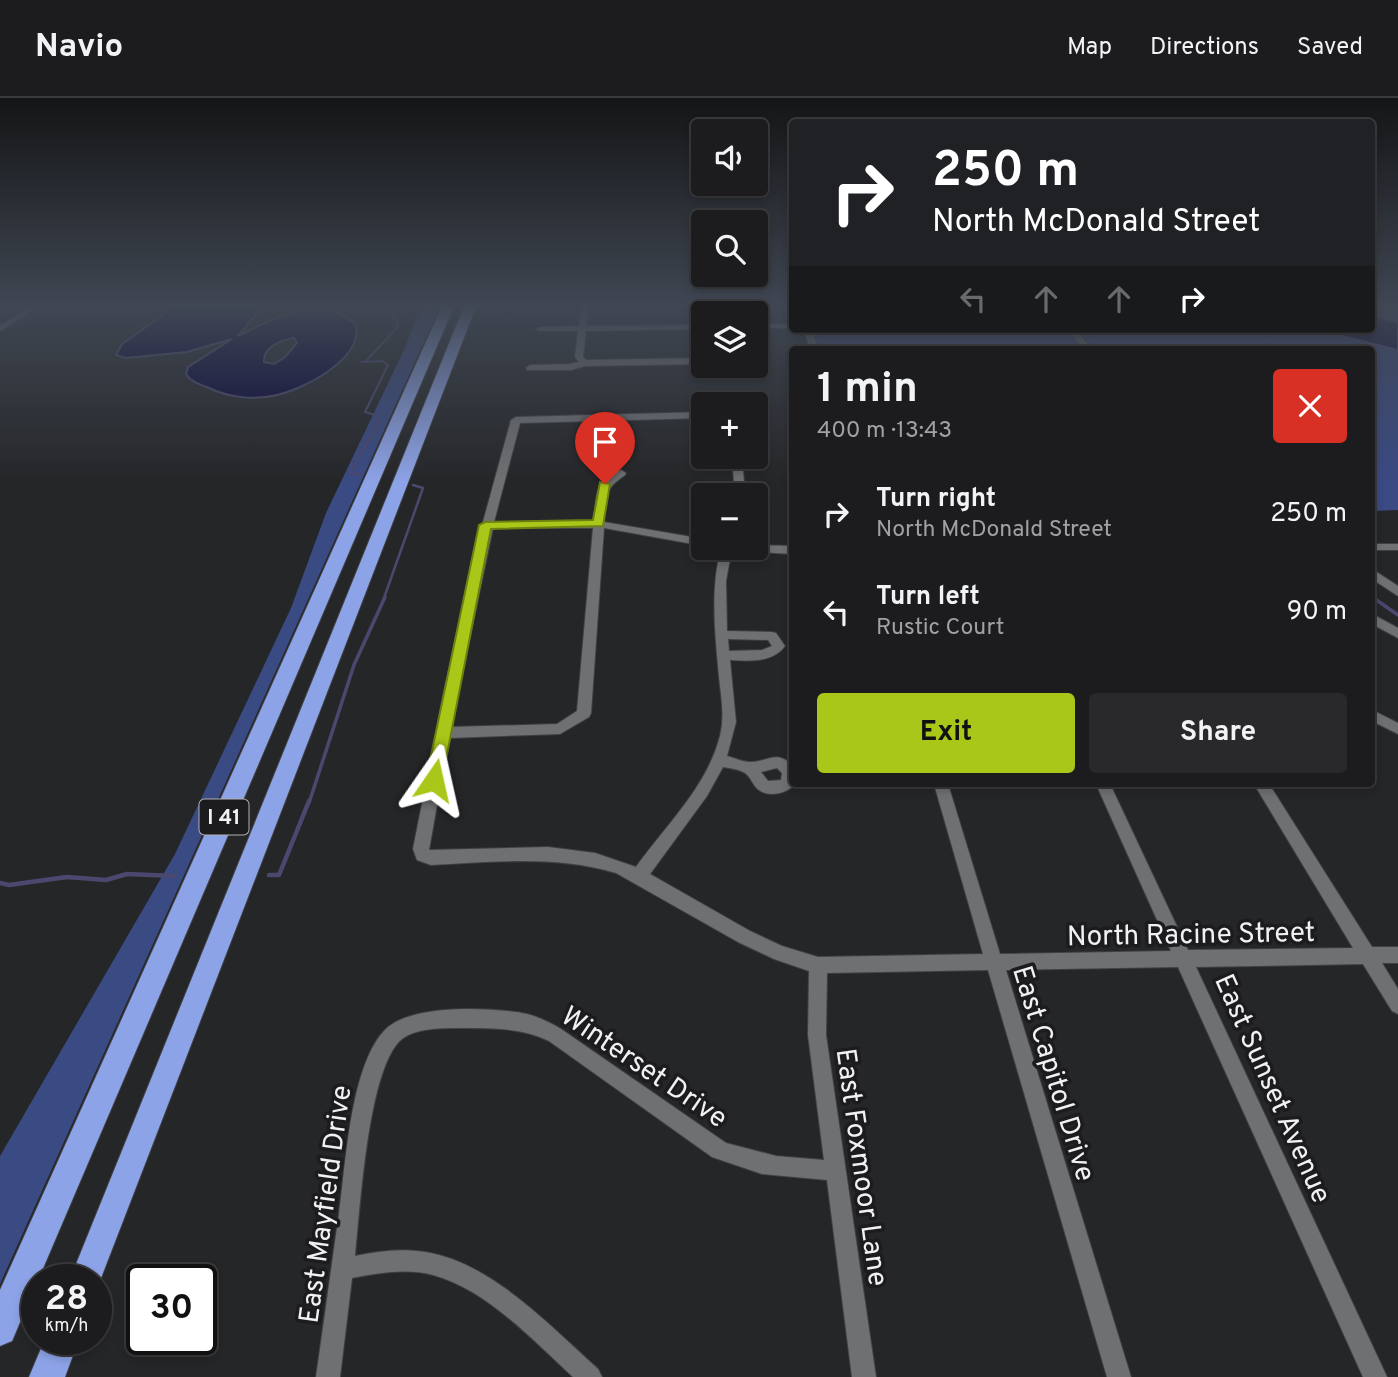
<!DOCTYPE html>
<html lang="en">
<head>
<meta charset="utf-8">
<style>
	body { margin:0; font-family:Overpass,sans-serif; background:#29292b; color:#f1f3f6; height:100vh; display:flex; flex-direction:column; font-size:26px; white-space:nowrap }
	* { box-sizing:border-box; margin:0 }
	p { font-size:23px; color:#a0a1a4 }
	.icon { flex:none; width:38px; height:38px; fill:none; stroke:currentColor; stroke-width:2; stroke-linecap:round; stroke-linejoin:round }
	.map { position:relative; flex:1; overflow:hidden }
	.details { position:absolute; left:789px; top:248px; width:586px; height:441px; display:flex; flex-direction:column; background:#1c1c1e; border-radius:7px; box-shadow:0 4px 10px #0003,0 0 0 2px #3a3a3c }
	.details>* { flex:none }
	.guide { position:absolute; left:789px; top:21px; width:586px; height:214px; border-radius:7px; box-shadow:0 4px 10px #0003,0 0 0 2px #3a3a3c; background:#202124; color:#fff; overflow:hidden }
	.fabs { position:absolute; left:691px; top:21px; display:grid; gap:14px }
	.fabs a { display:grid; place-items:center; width:77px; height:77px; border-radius:7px; background:#1c1c1e; box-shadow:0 4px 10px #0003,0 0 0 2px #3a3a3c; font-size:35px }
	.speed { position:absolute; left:21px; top:1166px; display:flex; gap:14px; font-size:35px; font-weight:700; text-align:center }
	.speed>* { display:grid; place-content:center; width:91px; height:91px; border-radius:50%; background:#1c1c1e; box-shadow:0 4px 10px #0003,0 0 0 2px #3a3a3c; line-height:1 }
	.speed small { font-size:18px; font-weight:400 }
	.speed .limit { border:4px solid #111; border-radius:10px; background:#fff; color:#111 }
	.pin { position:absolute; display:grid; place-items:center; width:60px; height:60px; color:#fff; margin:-72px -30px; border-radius:50% 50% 50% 0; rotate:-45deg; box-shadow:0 0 7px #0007 }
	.pin .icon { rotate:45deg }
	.me { position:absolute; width:77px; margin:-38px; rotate:11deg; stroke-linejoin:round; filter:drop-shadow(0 0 5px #0008) }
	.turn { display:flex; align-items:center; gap:24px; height:147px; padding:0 28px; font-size:32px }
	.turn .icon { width:91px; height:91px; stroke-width:2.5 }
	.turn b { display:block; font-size:49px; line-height:60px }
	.lanes { display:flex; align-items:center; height:66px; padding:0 28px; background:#0003; justify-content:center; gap:35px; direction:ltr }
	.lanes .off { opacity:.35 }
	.round { display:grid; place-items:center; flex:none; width:74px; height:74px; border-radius:7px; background:#29292b }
	.head { display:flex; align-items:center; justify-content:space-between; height:119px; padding:0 28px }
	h1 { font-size:42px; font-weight:700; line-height:52px }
	.primary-button { display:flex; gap:14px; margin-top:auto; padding:14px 28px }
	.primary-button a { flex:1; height:80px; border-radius:7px; background:#a9c719; color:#111; font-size:28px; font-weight:700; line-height:80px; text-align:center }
	.primary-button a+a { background:#29292b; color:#f1f3f6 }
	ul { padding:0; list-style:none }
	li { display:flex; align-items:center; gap:21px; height:98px; padding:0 28px }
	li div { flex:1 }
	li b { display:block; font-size:26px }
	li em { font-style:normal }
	header { display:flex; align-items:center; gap:42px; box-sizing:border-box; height:98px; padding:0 35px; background:#1c1c1e; border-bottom:2px solid #3a3a3c }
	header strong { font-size:33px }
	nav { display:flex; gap:38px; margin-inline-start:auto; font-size:24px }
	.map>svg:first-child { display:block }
	.green { fill:#3a4a83 }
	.water { fill:#040038; stroke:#4b4870; stroke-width:2; fill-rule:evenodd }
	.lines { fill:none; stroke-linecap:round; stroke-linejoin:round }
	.stream-far3 { stroke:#4b4870; stroke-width:2 }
	.stream-far2 { stroke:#4b4870; stroke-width:2.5 }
	.stream-far1 { stroke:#4b4870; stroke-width:3.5 }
	.stream { stroke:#4b4870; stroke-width:4.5 }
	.minor-casing { stroke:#404143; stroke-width:2 }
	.highway-casing { stroke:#404143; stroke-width:2 }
	.minor { fill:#6f7072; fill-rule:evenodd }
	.highway { fill:#8da3e7; fill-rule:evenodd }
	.route { fill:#a9c719; stroke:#6e8110; stroke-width:2 }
	.labels { text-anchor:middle; stroke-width:7; stroke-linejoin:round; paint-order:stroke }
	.shield { fill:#1c1c1f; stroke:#b1b1b3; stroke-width:2 }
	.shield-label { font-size:21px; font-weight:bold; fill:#f1f1f3 }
	.near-street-label { font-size:28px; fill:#f1f1f3; stroke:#1c1c1f }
</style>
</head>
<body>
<header>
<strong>Navio</strong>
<nav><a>Map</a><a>Directions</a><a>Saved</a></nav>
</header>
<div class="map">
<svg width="1398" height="1279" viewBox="0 0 1398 1279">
	<rect width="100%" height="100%" fill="#252628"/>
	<path class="green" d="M422,206h19l-441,980v-128l175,-302 116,-246 35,-95 77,-161z
		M1372,206h26v206l-26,1v-161h-553l-6,-21h559z"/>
	<path class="water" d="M162,206h103l-27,32c34,-17 84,-43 118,-11 7,35 -55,66 -84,71 -19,4 -45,1 -63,-8 -9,-4 -17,-5 -23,-14l2,-7 44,-28 -45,13 -61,6 -10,-3 6,-11 41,-29 3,-6zM294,240l3,5 -12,14 -11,7 -10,-2c-1,-15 17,-22 30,-24z
		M1372,217l26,7v28l-84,-21h58z"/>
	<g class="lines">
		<path class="stream-far3" d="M1093,231l19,21
			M362,264l20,-1 6,4 -23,47 10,3 3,9 -6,11
			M365,264l31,-33 2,-8 -18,-17"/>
		<path class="stream-far2" d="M362,377l-11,-2c1,-9 16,-27 22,-40
			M384,500l39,-110 -10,-3"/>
		<path class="stream-far1" d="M1372,499l26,18
			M309,705l45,-138 31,-68"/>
		<path class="stream" d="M269,777h10l30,-74
			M0,785l9,2 58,-8 39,3 21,-6 48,2"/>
		<defs>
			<path id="minor" d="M35,206h9l-44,27v-5z
				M581,206h8l-3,22 118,-1v4l-118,2 -3,26 3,3 118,-2v6l-119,2 -14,4h-44l-1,-2 4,-3 40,-1 9,-2 -4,-5 3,-26h-38l-4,-2 4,-2 39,-1z
				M756,226h37v4h-37z
				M804,231h8l6,21h-8z
				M1068,231h8l16,21h-8z
				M704,314v6l-184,5 -26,99h100c2,-25 0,-42 27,-52l5,3 -1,2c-23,16 -19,21 -21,47l100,17v7l-100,-18 -13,185 -2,4 -29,17 -111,4 -20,112 119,-3 47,6 41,14c30,-42 71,-80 84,-131 5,-20 1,-40 -1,-59 -4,-44 -9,-86 2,-129h11l-6,33 1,50 45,1 4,1 9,13c-12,17 -36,15 -55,14l6,62 -9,34c7,2 16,6 23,6 19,0 26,-13 43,4v18h2c-8,9 -25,14 -36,6 -6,-4 -8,-13 -14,-17 -6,-4 -16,-5 -22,-6l-16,29 -57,78 100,57 32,15 36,11 165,-3 -49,-170h14l52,170 171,-3 -75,-167h14l78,166 165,-2 -99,-164h15l103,163h26v16h-16l16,26v25l-6,-3 -29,-47 -167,3 191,410h-24l-185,-410 -172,3 125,407h-24l-119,-407 -161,3 -1,62 50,342h-24l-25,-197 -65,-6 -50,-17 -163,-116c-27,-13 -55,-13 -84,-13 -18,0 -48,-1 -63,11 -34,27 -42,170 -47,217 23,-5 46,-8 70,-4 66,10 125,74 173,117l4,8h-29c-39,-36 -87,-88 -140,-102 -26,-7 -55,-2 -81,3l-12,99h-24c8,-54 15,-109 23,-163 7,-49 11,-146 45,-183 25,-28 109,-24 143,-17 12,3 24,9 34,15l165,114 50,13 48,4 -16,-125 1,-64 -35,-12 -36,-17 -122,-69c-61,-18 -123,-11 -185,-8l-14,-5 -4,-11 32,-162 37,-160 -1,-2 2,-3 28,-102 5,-3zM493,430h100l-16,183 -20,13 -106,3zM728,541l40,1 4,6 -10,4 -33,1zM777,670l5,5 -1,7 -13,1 -7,-9z
				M732,359h10l3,38h-10z
				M1372,446h26v6h-26z
				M756,447l37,1v8l-53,-3 -6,-3h22z
				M1372,471l26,17v10l-26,-17z
				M1372,516l26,14v10l-26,-14z
				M1372,612l26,13v11l-26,-13z"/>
			<path id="highway" d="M443,206h12l-443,1037 -12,5v-56z
				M465,206h12l-381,987v-12h-26z
				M45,1241h34l-14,38h-36z"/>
		</defs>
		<use href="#minor" class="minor-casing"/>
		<use href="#highway" class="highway-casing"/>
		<use href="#minor" class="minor"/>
		<use href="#highway" class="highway"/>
	</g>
	<linearGradient id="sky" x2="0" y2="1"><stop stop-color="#141516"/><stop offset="0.54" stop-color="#404753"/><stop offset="1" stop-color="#404753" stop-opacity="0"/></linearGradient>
	<rect width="1398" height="385" fill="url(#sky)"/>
	<path class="route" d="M600,384l10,2 -7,42 -112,3 -49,251 -2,4h-12l-2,-4 53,-255 6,-3 108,-2z"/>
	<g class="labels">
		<rect class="shield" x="199.5" y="701.5" width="49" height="35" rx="5"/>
		<g class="shield-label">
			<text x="224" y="726">I 41</text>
		</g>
		<g class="near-street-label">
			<text transform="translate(1191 835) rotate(-1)" y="10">North Racine Street</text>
			<text transform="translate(645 968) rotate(34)" y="10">Winterset Drive</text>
			<text transform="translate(1055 975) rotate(73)" y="10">East Capitol Drive</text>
			<text transform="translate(1274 990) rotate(66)" y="10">East Sunset Avenue</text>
			<text transform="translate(863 1069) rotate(82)" y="10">East Foxmoor Lane</text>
			<text transform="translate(324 1106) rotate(-82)" y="10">East Mayfield Drive</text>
		</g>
	</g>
</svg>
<div class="fabs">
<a><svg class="icon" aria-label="sound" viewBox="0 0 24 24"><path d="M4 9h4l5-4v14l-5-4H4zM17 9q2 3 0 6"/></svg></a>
<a><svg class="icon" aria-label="search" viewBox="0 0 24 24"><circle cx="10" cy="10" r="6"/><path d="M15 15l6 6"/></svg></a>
<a><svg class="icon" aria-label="layers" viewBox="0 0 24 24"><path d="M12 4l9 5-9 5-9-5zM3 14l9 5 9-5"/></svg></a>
<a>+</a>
<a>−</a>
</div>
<div class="speed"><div>28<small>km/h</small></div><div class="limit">30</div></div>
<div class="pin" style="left:605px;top:386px;background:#d93025"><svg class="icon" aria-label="arrive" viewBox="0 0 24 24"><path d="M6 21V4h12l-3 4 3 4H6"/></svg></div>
<svg class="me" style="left:434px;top:682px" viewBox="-20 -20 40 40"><path d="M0-17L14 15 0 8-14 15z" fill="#a9c719" stroke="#fff" stroke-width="4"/></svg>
<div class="guide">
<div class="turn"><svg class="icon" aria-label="right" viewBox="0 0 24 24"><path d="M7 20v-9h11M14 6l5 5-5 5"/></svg><div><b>250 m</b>North McDonald Street</div></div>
<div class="lanes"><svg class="icon off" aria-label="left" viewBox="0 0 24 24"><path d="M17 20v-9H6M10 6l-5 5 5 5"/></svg><svg class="icon off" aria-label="ahead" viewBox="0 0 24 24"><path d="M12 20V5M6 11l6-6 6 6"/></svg><svg class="icon off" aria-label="ahead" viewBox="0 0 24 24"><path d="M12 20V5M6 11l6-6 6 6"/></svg><svg class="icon" aria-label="right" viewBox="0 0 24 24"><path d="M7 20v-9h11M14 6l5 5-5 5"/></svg></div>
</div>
<section class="details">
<div class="head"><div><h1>1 min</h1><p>400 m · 13:43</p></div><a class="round" style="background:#d93025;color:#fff"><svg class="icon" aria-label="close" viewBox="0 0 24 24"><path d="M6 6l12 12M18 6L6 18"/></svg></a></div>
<ul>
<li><svg class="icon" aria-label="right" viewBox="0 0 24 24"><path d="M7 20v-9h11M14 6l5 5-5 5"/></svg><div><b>Turn right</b><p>North McDonald Street</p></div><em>250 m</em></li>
<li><svg class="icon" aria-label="left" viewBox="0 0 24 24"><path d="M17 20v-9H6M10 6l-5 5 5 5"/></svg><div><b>Turn left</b><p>Rustic Court</p></div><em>90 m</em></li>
</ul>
<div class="primary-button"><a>Exit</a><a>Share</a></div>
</section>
</div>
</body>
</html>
